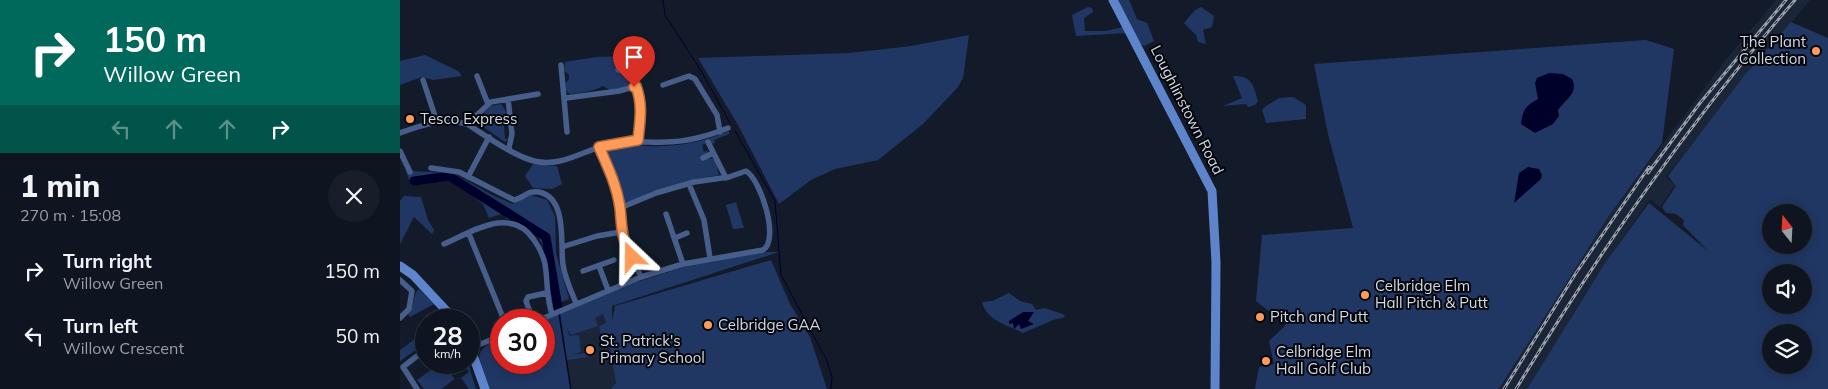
<!DOCTYPE html>
<html lang="en">
<head>
<meta charset="utf-8">
<style>
	body { margin:0; font-family:Mulish,sans-serif; background:#171d29; color:#f1f3f6; height:100vh; display:flex; flex-direction:column; font-size:19px; white-space:nowrap }
	* { box-sizing:border-box; margin:0 }
	p { font-size:16px; color:#9b9ea5 }
	.icon { flex:none; width:28px; height:28px; fill:none; stroke:currentColor; stroke-width:2; stroke-linecap:round; stroke-linejoin:round }
	.map { position:relative; flex:1; overflow:hidden }
	.details { display:flex; flex-direction:column; background:#0e1420; width:400px }
	.details>* { flex:none }
	.guide { background:#00695c; color:#fff; overflow:hidden }
	.needle { width:32px; rotate:342deg }
	.fabs { position:absolute; left:1362px; top:204px; display:grid; gap:10px }
	.fabs a { display:grid; place-items:center; width:50px; height:50px; border-radius:50%; background:#0e1420; box-shadow:0 2px 12px #0003,0 0 0 1px #2e333e; font-size:25px }
	.speed { position:absolute; left:15px; top:309px; display:flex; gap:10px; font-size:25px; font-weight:700; text-align:center }
	.speed>* { display:grid; place-content:center; width:65px; height:65px; border-radius:50%; background:#0e1420; box-shadow:0 2px 12px #0003,0 0 0 1px #2e333e; line-height:1 }
	.speed small { font-size:12px; font-weight:400 }
	.speed .limit { border:8px solid #d22; background:#fff; color:#111 }
	.pin { position:absolute; display:grid; place-items:center; width:42px; height:42px; color:#fff; margin:-51px -21px; border-radius:50% 50% 50% 0; rotate:-45deg; box-shadow:0 0 5px #0007 }
	.pin .icon { rotate:45deg }
	.me { position:absolute; width:55px; margin:-28px; rotate:337deg; stroke-linejoin:round; filter:drop-shadow(0 0 4px #0008) }
	.turn { display:flex; align-items:center; gap:18px; height:105px; padding:0 20px; font-size:22px }
	.turn .icon { width:65px; height:65px; stroke-width:2.5 }
	.turn b { display:block; font-size:35px; line-height:42px }
	.lanes { display:flex; align-items:center; height:48px; padding:0 20px; background:#0003; justify-content:center; gap:25px; direction:ltr }
	.lanes .off { opacity:.35 }
	.round { display:grid; place-items:center; flex:none; width:52px; height:52px; border-radius:26px; background:#171d29 }
	.headline { display:flex; align-items:center; justify-content:space-between; height:85px; padding:0 20px }
	h1 { font-size:30px; font-weight:800; line-height:38px }
	ul { padding:0; list-style:none }
	li { display:flex; align-items:center; gap:15px; height:65px; padding:0 20px }
	li div { flex:1 }
	li b { display:block; font-size:19px }
	li em { font-style:normal }
	main { display:flex; flex:1; min-height:0 }
	.map>svg:first-child { display:block }
	.built { fill:#1a2538 }
	.green { fill:#203764; fill-rule:evenodd }
	.water { fill:#00012b }
	.lines { fill:none; stroke-linecap:round; stroke-linejoin:round }
	.stream { stroke:#00012b; stroke-width:1 }
	.river { stroke:#00012b; stroke-width:9 }
	.street { stroke:#475e8a; stroke-width:5.5 }
	.secondary { stroke:#5e84cb; stroke-width:9 }
	.rail-casing { stroke:#9da4b0; stroke-width:3 }
	.rail { stroke:#04060c; stroke-width:1; stroke-dasharray:4; stroke-linecap:butt }
	.route-casing { stroke:#a6653a; stroke-width:12 }
	.route { stroke:#ff9b5a; stroke-width:9 }
	.poi-dot { fill:#ff9b5a; stroke:#04060c; stroke-width:2 }
	.labels { text-anchor:middle; stroke-width:4; stroke-linejoin:round; paint-order:stroke }
	.poi-label { font-size:15px; fill:#d2d8e3; stroke:#04060c; text-anchor:start }
	.street-label { font-size:15px; fill:#d2d8e3; stroke:#04060c }
</style>
</head>
<body>
<main>
<section class="details">
<div class="guide">
<div class="turn"><svg class="icon" aria-label="right" viewBox="0 0 24 24"><path d="M7 20v-9h11M14 6l5 5-5 5"/></svg><div><b>150 m</b>Willow Green</div></div>
<div class="lanes"><svg class="icon off" aria-label="left" viewBox="0 0 24 24"><path d="M17 20v-9H6M10 6l-5 5 5 5"/></svg><svg class="icon off" aria-label="ahead" viewBox="0 0 24 24"><path d="M12 20V5M6 11l6-6 6 6"/></svg><svg class="icon off" aria-label="ahead" viewBox="0 0 24 24"><path d="M12 20V5M6 11l6-6 6 6"/></svg><svg class="icon" aria-label="right" viewBox="0 0 24 24"><path d="M7 20v-9h11M14 6l5 5-5 5"/></svg></div>
</div>
<div class="headline"><div><h1>1 min</h1><p>270 m · 15:08</p></div><a class="round"><svg class="icon" aria-label="close" viewBox="0 0 24 24"><path d="M6 6l12 12M18 6L6 18"/></svg></a></div>
<ul>
<li><svg class="icon" aria-label="right" viewBox="0 0 24 24"><path d="M7 20v-9h11M14 6l5 5-5 5"/></svg><div><b>Turn right</b><p>Willow Green</p></div><em>150 m</em></li>
<li><svg class="icon" aria-label="left" viewBox="0 0 24 24"><path d="M17 20v-9H6M10 6l-5 5 5 5"/></svg><div><b>Turn left</b><p>Willow Crescent</p></div><em>50 m</em></li>
</ul>
</section>
<div class="map">
<svg width="1428" height="389" viewBox="0 0 1428 389">
	<rect width="100%" height="100%" fill="#131b2a"/>
	<path class="built" d="M1376,0h34l-138,169 -6,8 9,8 -15,22 -10,-8 -54,78 -69,112h-27l64,-106 42,-63 118,-158z
		M211,306l8,83h-48l-8,-59z"/>
	<path class="green" d="M716,0h13l8,19 10,4 7,18 -10,5 -4,-2z
		M688,7l4,1 1,4 -9,6 1,13h21l17,-4 4,6 -51,3 -4,-21z
		M801,7l13,9 -2,11 -9,3 3,14 -8,-2 -2,-7 -12,-12 10,-12z
		M1391,22l37,16v351h-301l78,-126 44,-60 59,48 -25,-26 1,-5 -8,-6 -10,-1 -4,-6 14,-21 -8,-10 76,-100zM1371,212h33v33h-33zM1371,272h33v33h-33zM1404,332v33h-33v-33z
		M569,35l-6,43 -5,9 -35,37 -45,36 -43,9 -24,11 -32,24 -41,-79 -40,-67 151,-5 62,-7z
		M1246,40l28,9 -12,94 -56,77 -107,169h-244l4,-22 15,-3 -5,-23 17,-16 -30,-24 6,-66 91,-7 -25,-94 -14,-70z
		M25,55l33,16 4,5 -29,4 -11,-3 -22,8v-24z
		M227,56l-2,8 -6,3 8,7 2,11 -17,6 -9,-5c-9,5 -22,7 -33,8l-4,-3 -1,-7 4,-5v-4l-5,-5 1,-8 31,-5z
		M833,76c19,0 20,8 25,25l-3,4 -7,2 -2,-3 -23,2 19,-8z
		M893,97l13,8v14l-40,4 -4,-13c4,-6 11,-7 17,-12z
		M101,104l6,9 -4,1 2,24 3,1 -3,3 -30,-21 10,-6 -1,-2 7,-7z
		M329,131v3l-15,6 1,3 -3,1 -3,-2 -7,3 2,7 4,-2 -4,10 5,-2 6,1 4,16 -23,4 -45,13 -26,12 -4,-3 -16,-46 3,-7c19,-5 36,-1 55,-2 23,-1 45,-6 66,-15z
		M133,164l24,2 5,18 -10,5 -19,-1 -8,-12z
		M6,171l47,2 39,22 21,9 18,-9 16,5 8,16 1,37 13,46 -17,7c-3,-32 -1,-85 -46,-87l-1,-6 -16,5 -6,-14 -34,-26 -38,7z
		M4,196l17,1 7,23 6,10 -2,4 -18,-17 -14,27v-43z
		M336,202l8,26 -11,1 -7,-24z
		M367,252h12l-167,54v14l3,-14 156,-46 19,44 20,33 17,52h-216l5,-6 -7,-41h-7l-3,-16 7,-3 -3,-9 -8,4 3,8 -27,9 -4,-7 2,8 10,-1 2,17 -10,3 16,-2 1,4 -21,3 -7,-48 49,-21 87,-28z
		M19,289l15,15 -24,13 -2,-3c8,-7 3,-18 11,-25z
		M609,293l11,8 12,3 4,6 8,-2 19,6 2,3 -12,3 -30,13c-16,-8 -37,-13 -41,-31l10,-1z
		M158,313l12,76h-81c-10,-28 -20,-38 12,-51v24h43v-42z
		M26,331v12l-26,18v-11z
		M42,362l13,17 -14,10h-17l-7,-9z
		M62,363h6l8,26h-7l-8,-11 8,-6z"/>
	<path class="water" d="M1149,73l14,1 9,5c7,14 -7,21 -14,31l1,6 -6,8 -18,9 -14,-9c2,-14 4,-18 17,-25l-3,-16 2,-5z
		M1128,167l11,2 3,6 -1,4 -27,24 5,-30z
		M623,312h11l-6,9 6,3 -13,5 -2,-5 -5,5 -1,-6 -4,1v-3z"/>
	<g class="lines">
		<path class="stream" d="M263,0l2,15 35,54 30,54
			M335,131l40,70 6,74 45,84 6,17 -1,13
			M159,313l12,76"/>
		<path class="river" d="M14,181l35,-5 97,61 12,71"/>
		<path class="street" d="M227,61c0,13 9,24 13,36 4,14 0,29 -2,43
			M161,65l6,67
			M218,70l9,-1
			M77,76l11,28
			M23,80l14,42
			M263,85l26,-9 6,3 22,36 3,17
			M166,98l53,-7 17,-5
			M108,99l4,35 -3,14
			M67,124l24,-22 47,-8
			M0,133c22,-8 44,-16 67,-9 19,12 45,31 67,37 28,7 51,-12 77,-17 19,-4 35,-1 54,-2 21,0 43,-6 63,-14
			M308,142l18,36
			M199,147l14,33 7,28 1,24 20,45
			M0,151l10,21
			M303,158l10,-5
			M31,168l28,4 55,28c10,-2 14,-10 25,-8 29,6 21,53 24,73 2,13 8,26 13,38
			M68,177l21,-40
			M289,184l15,36 6,38
			M266,214l17,50
			M69,234l35,86
			M275,238l12,-5
			M44,244c28,-12 67,-39 90,-4 5,7 9,15 11,24 3,17 1,33 7,50
			M162,247l35,-11 24,-4
			M199,266l9,24
			M183,271l31,-11
			M0,280l12,11 -3,18 -9,9
			M131,315l-5,-14 2,-4 18,-4
			M139,320l102,-43 42,-13 80,-14c17,-10 -2,-70 -17,-79l-17,6 -35,5 -38,11 -36,15
			M70,348l31,-12
			M17,389l-14,-22 23,-18"/>
		<path class="secondary" d="M713,0l99,191 4,71 -1,127
			M0,266l13,9 42,45
			M69,344l16,45"/>
		<defs>
			<path id="rail" d="M1248,173l52,-70 86,-103
				M1104,389l72,-116 73,-106
				M1116,389c85,-140 172,-265 279,-389"/>
		</defs>
		<use href="#rail" class="rail-casing"/>
		<use href="#rail" class="rail"/>
	</g>
	<g class="lines">
		<defs>
			<path id="route" d="M232,257c-11,-16 -10,-31 -12,-49 -3,-22 -12,-41 -21,-61l39,-7c2,-20 5,-35 -2,-54l-2,1"/>
		</defs>
		<use href="#route" class="route-casing"/>
		<use href="#route" class="route"/>
	</g>
	<g class="poi-dot">
		<circle cx="1416" cy="51" r="5"/>
		<circle cx="10" cy="119" r="5"/>
		<circle cx="965" cy="295" r="5"/>
		<circle cx="860" cy="317" r="5"/>
		<circle cx="308" cy="325" r="5"/>
		<circle cx="190" cy="350" r="5"/>
		<circle cx="866" cy="361" r="5"/>
	</g>
	<g class="labels">
		<g class="poi-label">
			<text x="1406" y="47" text-anchor="end">The Plant<tspan x="1406" dy="17">Collection</tspan></text>
			<text x="20" y="124">Tesco Express</text>
			<text x="975" y="291">Celbridge Elm<tspan x="975" dy="17">Hall Pitch &amp; Putt</tspan></text>
			<text x="870" y="322">Pitch and Putt</text>
			<text x="318" y="330">Celbridge GAA</text>
			<text x="200" y="346">St. Patrick's<tspan x="200" dy="17">Primary School</tspan></text>
			<text x="876" y="357">Celbridge Elm<tspan x="876" dy="17">Hall Golf Club</tspan></text>
		</g>
		<g class="street-label">
			<text transform="translate(787 110) rotate(63)" y="5">Loughlinstown Road</text>
		</g>
	</g>
</svg>
<div class="fabs">
<a><svg class="needle" viewBox="-14 -14 28 28"><path d="M0-13l5 13h-10z" fill="#e53935"/><path d="M0 13l5-13h-10z" fill="#9b9ea5"/></svg></a>
<a><svg class="icon" aria-label="sound" viewBox="0 0 24 24"><path d="M4 9h4l5-4v14l-5-4H4zM17 9q2 3 0 6"/></svg></a>
<a><svg class="icon" aria-label="layers" viewBox="0 0 24 24"><path d="M12 4l9 5-9 5-9-5zM3 14l9 5 9-5"/></svg></a>
</div>
<div class="speed"><div>28<small>km/h</small></div><div class="limit">30</div></div>
<div class="pin" style="left:234px;top:87px;background:#d93025"><svg class="icon" aria-label="arrive" viewBox="0 0 24 24"><path d="M6 21V4h12l-3 4 3 4H6"/></svg></div>
<svg class="me" style="left:232px;top:257px" viewBox="-20 -20 40 40"><path d="M0-17L14 15 0 8-14 15z" fill="#ff9b5a" stroke="#fff" stroke-width="4"/></svg>
</div>
</main>
</body>
</html>
